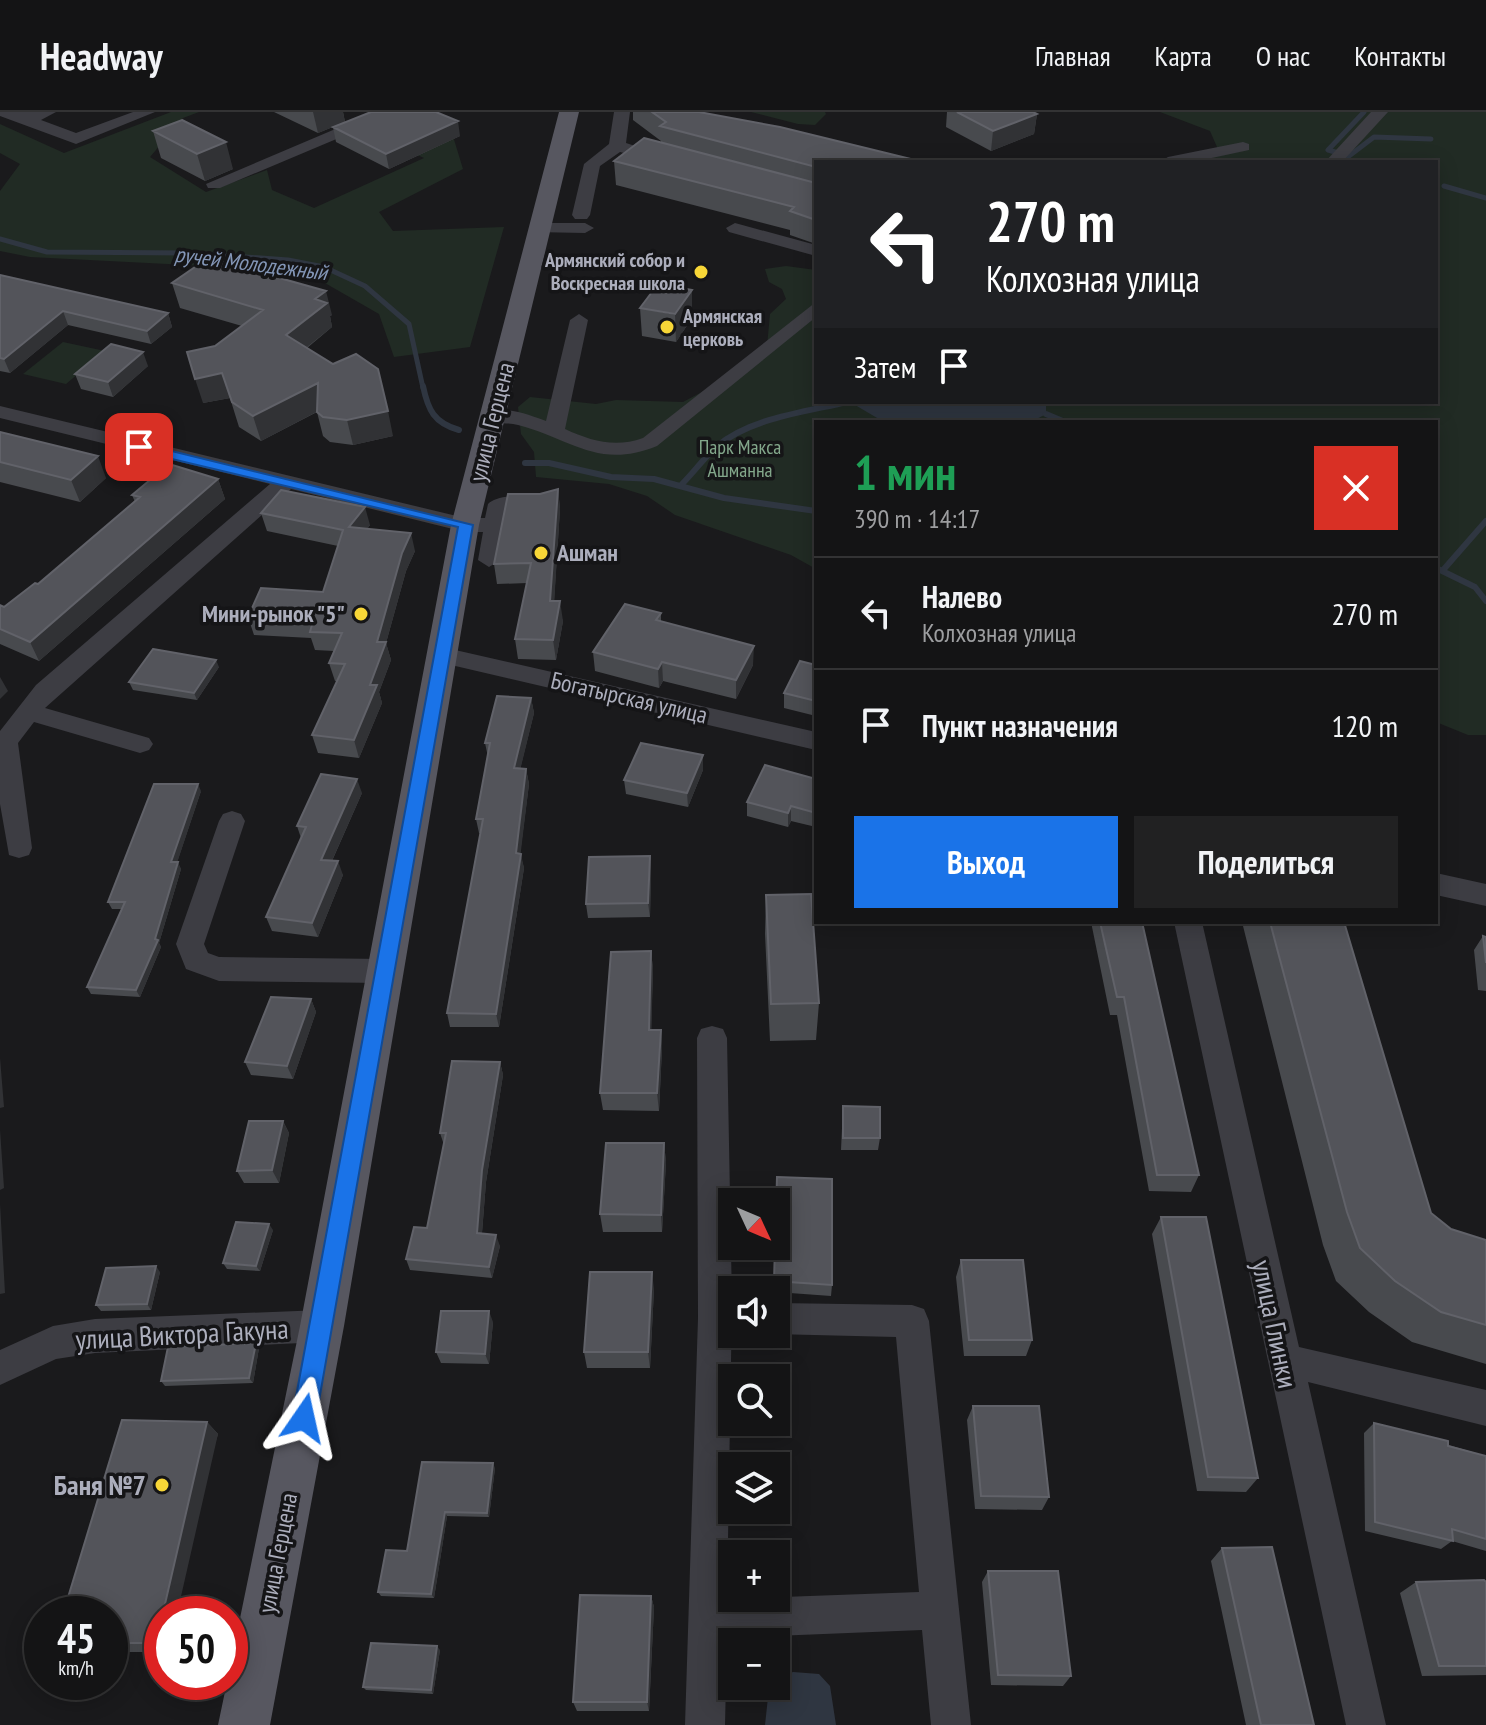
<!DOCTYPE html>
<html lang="ru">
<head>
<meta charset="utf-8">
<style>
	body { margin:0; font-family:"PT Sans Narrow",sans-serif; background:#212122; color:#f1f3f6; height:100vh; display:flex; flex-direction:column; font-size:30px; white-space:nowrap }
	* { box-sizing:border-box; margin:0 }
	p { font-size:26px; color:#9d9ea0 }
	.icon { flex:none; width:44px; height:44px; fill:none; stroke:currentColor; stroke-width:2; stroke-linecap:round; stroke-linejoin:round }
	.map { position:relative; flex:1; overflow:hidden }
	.details { position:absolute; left:814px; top:308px; width:624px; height:504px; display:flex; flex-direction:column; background:#141415; border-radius:0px; box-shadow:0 4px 20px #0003,0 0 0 2px #333334 }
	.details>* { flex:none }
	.banner { position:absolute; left:814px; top:48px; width:624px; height:244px; border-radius:0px; box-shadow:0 4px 20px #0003,0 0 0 2px #333334; background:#202124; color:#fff; overflow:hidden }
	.needle { width:52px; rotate:134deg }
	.controls { position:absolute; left:718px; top:1076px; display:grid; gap:16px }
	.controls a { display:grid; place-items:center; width:72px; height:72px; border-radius:0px; background:#141415; box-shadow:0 4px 20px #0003,0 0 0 2px #333334; font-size:40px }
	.speed { position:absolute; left:24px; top:1484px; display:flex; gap:16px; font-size:40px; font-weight:700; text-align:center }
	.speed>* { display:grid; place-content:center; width:104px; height:104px; border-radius:50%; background:#141415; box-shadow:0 4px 20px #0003,0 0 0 2px #333334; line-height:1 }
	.speed small { font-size:20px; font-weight:400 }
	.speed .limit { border:12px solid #d22; background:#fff; color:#111 }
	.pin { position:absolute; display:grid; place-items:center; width:68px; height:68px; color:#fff; margin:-34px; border-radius:16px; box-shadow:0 4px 12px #0006 }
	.me { position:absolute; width:88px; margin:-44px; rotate:11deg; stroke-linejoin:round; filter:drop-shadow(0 0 6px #0008) }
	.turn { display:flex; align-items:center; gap:28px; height:168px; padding:0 40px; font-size:36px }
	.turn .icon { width:104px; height:104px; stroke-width:2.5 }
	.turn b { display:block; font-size:56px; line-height:68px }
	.then { display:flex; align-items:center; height:76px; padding:0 40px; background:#0003; gap:16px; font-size:30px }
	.round { display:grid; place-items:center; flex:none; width:84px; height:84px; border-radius:0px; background:#212122 }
	.overview { display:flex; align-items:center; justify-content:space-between; height:136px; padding:0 40px }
	h1 { font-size:48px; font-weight:800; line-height:60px; color:#1e9e55 }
	.cta { display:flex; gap:16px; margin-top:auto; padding:16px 40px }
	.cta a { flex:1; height:92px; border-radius:0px; background:#1a73e8; color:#fff; font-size:32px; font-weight:800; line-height:92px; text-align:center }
	.cta a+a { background:#212122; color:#f1f3f6 }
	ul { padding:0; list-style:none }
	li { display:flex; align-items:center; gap:24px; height:112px; padding:0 40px; border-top:2px solid #333334 }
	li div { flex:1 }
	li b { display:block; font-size:30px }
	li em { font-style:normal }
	header { display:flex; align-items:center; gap:48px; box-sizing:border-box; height:112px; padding:0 40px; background:#141415; border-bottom:2px solid #333334 }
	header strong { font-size:38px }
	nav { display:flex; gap:44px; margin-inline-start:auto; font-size:28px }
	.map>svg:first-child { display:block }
	.green { fill:#212b24 }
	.water { fill:#2f3641 }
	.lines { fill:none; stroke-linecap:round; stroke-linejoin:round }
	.stream-far1 { stroke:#2f3641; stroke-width:5 }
	.stream { stroke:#2f3641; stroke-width:6 }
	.minor { fill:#3d3d43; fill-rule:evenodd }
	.major { fill:#575760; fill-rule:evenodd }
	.wall { fill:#484a4e }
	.shaded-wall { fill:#313235 }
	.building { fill:#53545a; stroke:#616269; stroke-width:2 }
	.route { fill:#1a73e8; stroke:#114b97; stroke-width:2 }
	.poi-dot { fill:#f7d637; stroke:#151517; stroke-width:3 }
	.labels { text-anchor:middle; stroke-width:7; stroke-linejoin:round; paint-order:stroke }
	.far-poi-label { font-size:20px; font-weight:bold; fill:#acaebc; stroke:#151517; text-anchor:end }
	.far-park-label { font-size:20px; fill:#83a78b; stroke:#151517 }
	.far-water-label { font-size:22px; font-style:italic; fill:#8396b7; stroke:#151517 }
	.street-label { font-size:24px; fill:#acaebc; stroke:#151517 }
	.poi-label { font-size:24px; font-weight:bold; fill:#acaebc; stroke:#151517; text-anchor:start }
	.near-street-label { font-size:28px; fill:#acaebc; stroke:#151517 }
	.near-poi-label { font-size:28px; font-weight:bold; fill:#acaebc; stroke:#151517; text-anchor:end }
</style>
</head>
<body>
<header>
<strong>Headway</strong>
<nav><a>Главная</a><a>Карта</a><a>О нас</a><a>Контакты</a></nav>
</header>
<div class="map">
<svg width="1486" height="1613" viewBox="0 0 1486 1613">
	<rect width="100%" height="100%" fill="#1a1a1c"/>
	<path class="green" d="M171,0h28l-16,6 -33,39 56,35 61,-22 5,20 42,18 110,-50 -61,-28 89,3 11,36 -84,43 14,19 111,-4 -34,120 -76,10 -15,-43 -75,-43 -274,-14 -30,-6v-60l20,-27 -20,-11v-29l64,29z
		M751,0h74l1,2 -11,11 -17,-1z
		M1160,0h326v623h-18l-32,-13v-300h-620v147l-25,-14 -116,-40 -28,-19 -38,-12 -73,-7 -2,-25 -13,-18 -3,-27 12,-10 66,7 20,-4 67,2 49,-26 35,-30 3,-32 16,-15 -4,-10 -13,-7 -4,-13 21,-3 30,4v132h620v-240h-237l13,-3 5,-12 -7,-16z
		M63,230l42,9 -39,33 -43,-10z"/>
	<path class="water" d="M850,290h196v12l-15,8h-147z
		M793,1560l26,2 11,12 6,39h-71l4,-37 7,-2 4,-9z"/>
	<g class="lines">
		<path class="stream-far1" d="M1364,0l-36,38 21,6 25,-19 57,2
			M1444,74l42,12
			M0,127l47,13 141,1 100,7 36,7 41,19 44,38 14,64"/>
		<path class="stream" d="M423,274c5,24 11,37 36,44
			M1046,302l19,8
			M525,351h24l62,14 43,2 70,19 92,13
			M682,372c12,-12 22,-26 34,-37 34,-29 89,-35 131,-45
			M1436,456l39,19 11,14
			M1444,457l42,-48"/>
		<path class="minor" d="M0,0h56l-15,8 35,13 57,-21h22l-79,32 -76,-28z
			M614,0h16l-4,31 49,16 -8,5 -47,-12 -20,14 -10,49 -3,4h-12l-3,-4 12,-51 25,-20z
			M1371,0h17l-46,50h-17z
			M366,4l8,5 -2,3 -152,64h-12l-2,-4z
			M1243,30l6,2v6l-56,12h-33l8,-5z
			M540,111h45l9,5 -9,5 -51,-1 -3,-4z
			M735,111l81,22v11l-87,-24 -3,-4z
			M816,190v15l-159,129c-59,24 -85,-7 -139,-21 -12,-4 -26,2 -35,-8 14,-15 46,-2 63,4l24,-101 9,-6 9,6 -23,109c26,12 50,19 78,9z
			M0,294l465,112h20l3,-14c10,-11 56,-11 66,0l-11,7h-34l-9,49 -11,7 -11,-7 5,-28h-18l-174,-43 -246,219 104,30 4,6 -4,6 -9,3 -106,-31 -16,21 14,105 -3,7 -10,3 -10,-3 -9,-51v-73l36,-46 234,-201 -270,-66z
			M442,535l374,85v18l-382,-89 -4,-6z
			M232,699l9,3 4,7 -41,123 4,9 11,4 166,2 10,4 4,8 -4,8 -10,4 -166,-2 -33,-12 -10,-25 43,-123 4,-7z
			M1436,761l50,11v22l-50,-11z
			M1174,810h28l97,425 187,43v36l-178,-44 78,343h-40z
			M712,914l11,3 4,9 5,264 -5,297 192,-7 -23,-255 -123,-3h3v-31l136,2 12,4 5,12 42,404h-40l-9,-95 -195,8 -2,87h-40l13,-407 -1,-280 4,-9z
			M322,1198l12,4 5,12 -5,12 -12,4 -227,11 -39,6 -56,26v-35l53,-24 42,-7z"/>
		<path class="major" d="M559,0h20l-100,413 -135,801 -74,399h-52l9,-43h3v-15l70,-341 151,-801z"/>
	</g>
	<path class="wall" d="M274,0h69l2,10 -27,11z
		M633,0h66l117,50v82l-26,-9v-5l-174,-45 -2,-24 47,-18v-2l-28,-21z
		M947,0h86l4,2 -3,20 -43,17 -45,-24z
		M333,15l127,9 -71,33 -53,-27z
		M153,19l80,38 -28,12 -44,-23z
		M0,163l168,38 4,14 -21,17 -83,-19 -58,48 -10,-2z
		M172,171l160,32 -2,1 2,11 -25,21 86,88 -40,9 -23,-3 -7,-6 -6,-24 -56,29 -22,-14 -9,-29 -27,5 12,-57 27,-20 -62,-18z
		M640,196l52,10 -16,24 -34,-6z
		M148,254l-35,31 -32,-8 -6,-15z
		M0,320l106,46 -26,24 -80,-20z
		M218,367l7,20 -186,162 -39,-17v-39l4,2 34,-23 97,-82 -3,-7z
		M558,377l2,20 -6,92 9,20 -7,39 -38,-1 -3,-20 12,-56 -30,1 -3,-20 46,-70z
		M261,401l109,12 -3,4 48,22 -9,20 -20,72 5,17 -12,32 3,11 -23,55 -41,-5 -6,-18 25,-54h-2l-6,-18 5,-12 -19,-1 -4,-12 -57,-3 -6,-18 75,-25 15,-46 -71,-15z
		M661,501v9l92,43 -17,34 -73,-18 -4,7 -64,-17 -2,-19z
		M816,553v51l-32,-8v-15z
		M219,555l-22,33 -64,-10 -4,-8z
		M531,586l3,15 -14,56h6l3,15 -9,70 4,14 -25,159h-49l-3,-14 34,-180h-2l-3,-14 12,-62 -3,-14z
		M703,643v15l-15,37 -62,-13 -2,-14z
		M816,667v48l-25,-6 -3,6 -41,-11v-14z
		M201,679l-24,71 4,7 -22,74 2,4 -21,50 -49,-3 -4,-7 35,-78h-10l-4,-7z
		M362,681l-30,68 11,14 -25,62 -46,-6 -6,-14 35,-79 -4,-12z
		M650,744l1,14 -1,47 -62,1 -2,-14z
		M766,783l53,108 -3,37 -46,1 -5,-107z
		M1091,810h51l57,253 -8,17 -42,-1 -32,-176h-7z
		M1242,810h102l87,291 20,16 35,11v124l-74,-22 -43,-30 -33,-31 -13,-36z
		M1483,824l3,1v54l-8,-1 -4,-40z
		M651,839l2,18 -2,61h10l1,18 -3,63 -56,-1 -3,-17z
		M311,887l5,13 -23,67 -42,-4 -6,-13z
		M500,950l3,13 -17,107 -4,51 18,13 -8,32 -82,-8 -4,-11 21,-31 17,-83 -4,-12z
		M843,994l37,32 -2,12h-37z
		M283,1009l6,12 -10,50h-35l-7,-12z
		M664,1031l2,19 -4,70h-59l-3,-18z
		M1161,1105l97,261 -12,14 -49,-1 -45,-257z
		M273,1118l-13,41 -33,-2 -4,-6z
		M775,1134l57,39 -1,11 -55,-4v-2h-2z
		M961,1148l71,80 -6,16h-62l-8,-79z
		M160,1160l-9,38 -50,1 -5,-6z
		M654,1177l-4,79h-63l-3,-16z
		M493,1210l-4,42 -48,-1 -5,-11z
		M259,1236l-6,35 -88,3 -4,-5z
		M973,1294l76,91 -7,13 -67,-1 -8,-89z
		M207,1310l11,12 -56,180v38h-52v-38z
		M1374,1311l112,33v95l-34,-10 -11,8 -76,-18 -1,-98z
		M422,1350l73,6 -6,49 -42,-1 -13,82 -53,-2 -3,-4 29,-41z
		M1222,1436l92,177h-68l-35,-164z
		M988,1459l83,105 -8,10 -72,-1 -9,-103z
		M1416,1470h70v93l-64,1 -22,-83z
		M651,1484l3,11 -5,104h-72l-4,-9z
		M440,1538l-7,44 -67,-4 -3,-3z"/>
	<path class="shaded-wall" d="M313,0h30l2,10 -27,11z
		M1037,2l-3,20 -43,17 2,-20z
		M458,9l2,15 -71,33 -3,-15z
		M226,30l7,27 -28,12 -8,-27z
		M692,178v28l-16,24 -1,-28z
		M326,179l6,24 -2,1 2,11 -40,32 -6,-24 29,-36z
		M63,199l5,14 -58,48 -6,-14z
		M168,201l4,14 -21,17 -4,-13z
		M143,240l5,14 -35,31 -5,-15z
		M222,261l8,25 -27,5 -8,-24z
		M318,271l6,25 -63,33 -8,-25z
		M388,299l5,25 -40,9 -6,-25z
		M98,344l8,22 -26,24 -9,-22z
		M218,367l7,20 -186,162 -9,-19z
		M558,377l2,20 -7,112 -3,-20z
		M365,395l5,18 -16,21 -5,-19z
		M411,421l4,18 -9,20 -20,72 5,17 -12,32 3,11 -23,55 -5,-18 16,-55 7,-43 25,-89z
		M560,489l3,20 -7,39 -3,-20z
		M754,534l-1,19 -17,34v-19z
		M216,548l3,7 -22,33 -3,-7z
		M662,550l1,19 -4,7 -1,-19z
		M0,565l8,14 -8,8z
		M531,586l3,15 -17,70 -3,-15z
		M703,643v15l-15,37 -1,-14z
		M526,657l3,15 -10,83 -3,-14z
		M357,667l5,14 -36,81 -5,-14z
		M198,672l3,7 -26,78 -4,-7z
		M791,694v15l-3,6v-14z
		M521,742l3,14 -25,159 -3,-13z
		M650,744l1,14 -1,47 -2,-14z
		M338,749l5,14 -25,62 -6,-14z
		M178,750l3,7 -22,74 2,4 -21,50 -4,-7 19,-51z
		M651,839l2,18 -2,79 -2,-18z
		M311,887l5,13 -23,67 -6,-13z
		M661,918l1,18 -3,63 -2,-18z
		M0,946l4,49 -4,1z
		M500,950l3,13 -17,107 -5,63 -4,-12 5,-63z
		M283,1009l6,12 -10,50 -7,-13z
		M0,1018l4,58 -4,2z
		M664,1031l2,19 -4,70 -1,-17z
		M0,1092l5,89 -5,1z
		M269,1112l4,6 -13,41 -4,-5z
		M496,1123l4,11 -8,32 -3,-11z
		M156,1154l4,6 -9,38 -4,-6z
		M652,1160l2,17 -4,79 -2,-16z
		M489,1199l4,11 -4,42 -4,-10z
		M256,1231l3,5 -6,35 -4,-5z
		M207,1310l11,12 -41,180h-14z
		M493,1351l2,5 -6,49 -2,-4z
		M445,1400l2,4 -13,82 -3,-4z
		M651,1484l3,11 -5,104 -2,-9z
		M162,1506v29l-6,-4z
		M437,1534l3,4 -7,44 -2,-4z"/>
	<path class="building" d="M371,0h65l22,9 -72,33 -53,-27z
		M652,0h47l81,15 143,35h-107v5l-156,-41 6,-4z
		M957,0h76l4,2 -44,17z
		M182,8l44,22 -29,12 -44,-23z
		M644,26l172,45v37l-26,-9 4,-4 -180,-46z
		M208,146l118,33 -11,8 12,4 -41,32 47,29 23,-10 22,15 10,42 -41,9 -24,-3 -6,-5 1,-29 -65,33 -21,-14 -10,-29 -27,6 -8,-27 28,-6 48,-36 -91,-27z
		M0,163l168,38 -21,18 -84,-20 -59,48 -4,-1z
		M658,172l34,6 -17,24 -35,-6z
		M111,232l32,8 -35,30 -33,-8z
		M0,320l98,24 -27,24 -71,-18z
		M169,352l49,15 -188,163 -30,-13v-24l4,2 31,-24 3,1 102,-87 -8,-2z
		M558,377l-8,112h10l-7,39 -38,-1 16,-76 -37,1 14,-70h32z
		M281,378l84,17 -16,20 62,6 -9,20 -25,89h9l-16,43h7l-23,55 -42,-5 33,-71 -16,-1 13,-30 -32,-1 3,-11 -65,-4 13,-29 62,4 20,-62 -82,-17z
		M625,492l36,9 -5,7 98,26 -18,34 -74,-18 -4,7 -65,-17z
		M153,537l63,11 -22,33 -65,-11z
		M800,549l16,4v36l-32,-8z
		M497,584l34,2 -17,70 12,1 -10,84 5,1 -25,160 -49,-1 36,-194h-7l14,-76h-5z
		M641,631l62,12 -16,38 -63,-13z
		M765,653l51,14v34l-25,-7 -3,7 -41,-11z
		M321,662l36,5 -36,81 17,1 -26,62 -46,-6 40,-90 -9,-1z
		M154,672h44l-27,78h7l-23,77 3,1 -22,50 -49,-3 38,-85h-17z
		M650,744l-2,47 -62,1 3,-47z
		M811,782l8,109 -48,1 -5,-109z
		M1100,810h42l57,253h-42l-33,-178h-7z
		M1270,810h74l87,291 20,16 35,11v85l-45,-13 -46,-31 -35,-33 -13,-36z
		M1483,824l3,1v26z
		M651,839l-2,79h12l-4,63h-57l11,-141z
		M271,885l40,2 -24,67 -42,-4z
		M452,949l48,1 -18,108 -5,63 19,2 -7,32 -83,-8 8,-32 13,1 19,-95h-6z
		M843,994l37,1v31h-37z
		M249,1009h34l-11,49 -35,1z
		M606,1031h58l-3,72 -61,-1z
		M777,1065l55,2v106l-58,-4z
		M1161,1105h45l52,261 -50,-1z
		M236,1110l33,2 -13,42 -33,-3z
		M961,1148h62l9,80h-63z
		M156,1154l-9,38 -51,1 10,-37z
		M590,1160h62l-4,80h-64z
		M441,1199h48l-4,43 -49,-2z
		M256,1231l-7,35 -88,3 7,-34z
		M973,1294h66l10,91 -68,-1z
		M122,1308l85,2 -51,221h-46v-29h-47z
		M1374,1311l74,18v5l38,10v83l-34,-10 1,12 -78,-19z
		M422,1350l71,1 -6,50 -42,-1 -14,82 -53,-2 8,-42 21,1z
		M1272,1435l42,178h-53l-39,-177z
		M988,1459h70l13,105 -73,-1z
		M1484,1468l2,2v84h-47l-23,-84z
		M580,1483l71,1 -4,106h-74z
		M371,1531l66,3 -6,44 -68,-3z"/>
	<path class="route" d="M139,331l334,82 -157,893 -4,9 -8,3 -8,-3 -4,-9 166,-891 -324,-77v-6z"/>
	<g class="poi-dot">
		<circle cx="701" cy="160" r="8"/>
		<circle cx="667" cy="215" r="8"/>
		<circle cx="541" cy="441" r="8"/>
		<circle cx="361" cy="502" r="8"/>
		<circle cx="162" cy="1373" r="8"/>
	</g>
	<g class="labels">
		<g class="far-poi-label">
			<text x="685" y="155">Армянский собор и<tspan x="685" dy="23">Воскресная школа</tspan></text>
			<text x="683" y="211" text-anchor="start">Армянская<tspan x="683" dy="23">церковь</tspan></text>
		</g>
		<g class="far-park-label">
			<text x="740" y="342">Парк Макса<tspan x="740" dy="23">Ашманна</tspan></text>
		</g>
		<g class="far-water-label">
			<text transform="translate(251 151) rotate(7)" y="8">ручей Молодежный</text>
		</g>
		<g class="street-label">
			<text transform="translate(492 310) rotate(-76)" y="8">улица Герцена</text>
			<text transform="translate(629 586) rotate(13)" y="8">Богатырская улица</text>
			<text transform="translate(278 1441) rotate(-79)" y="8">улица Герцена</text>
		</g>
		<g class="poi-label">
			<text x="557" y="449">Ашман</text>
			<text x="345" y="510" text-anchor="end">Мини-рынок "5"</text>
		</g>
		<g class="near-street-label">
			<text transform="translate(1275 1212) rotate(78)" y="10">улица Глинки</text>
			<text transform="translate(182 1222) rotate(-3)" y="10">улица Виктора Гакуна</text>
		</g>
		<g class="near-poi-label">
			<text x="146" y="1383">Баня №7</text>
		</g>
	</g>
</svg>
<div class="controls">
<a><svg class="needle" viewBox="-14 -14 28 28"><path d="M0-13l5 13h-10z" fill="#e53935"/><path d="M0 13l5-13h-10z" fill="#9d9ea0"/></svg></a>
<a><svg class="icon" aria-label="sound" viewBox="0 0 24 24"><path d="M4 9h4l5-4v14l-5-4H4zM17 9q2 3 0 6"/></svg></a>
<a><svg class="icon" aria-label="search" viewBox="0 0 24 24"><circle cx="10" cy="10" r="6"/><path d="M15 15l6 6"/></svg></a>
<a><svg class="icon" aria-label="layers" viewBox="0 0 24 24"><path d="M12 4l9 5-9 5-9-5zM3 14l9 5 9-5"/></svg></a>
<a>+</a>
<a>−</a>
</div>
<div class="speed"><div>45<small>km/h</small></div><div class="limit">50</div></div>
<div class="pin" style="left:139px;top:335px;background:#d93025"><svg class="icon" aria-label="arrive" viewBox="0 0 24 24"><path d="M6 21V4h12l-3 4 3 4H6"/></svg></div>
<svg class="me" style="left:304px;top:1306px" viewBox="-20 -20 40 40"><path d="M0-17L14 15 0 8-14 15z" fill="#1a73e8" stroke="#fff" stroke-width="4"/></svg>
<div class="banner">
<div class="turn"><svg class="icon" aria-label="left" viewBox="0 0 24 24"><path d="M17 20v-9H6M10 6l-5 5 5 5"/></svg><div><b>270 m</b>Колхозная улица</div></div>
<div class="then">Затем<svg class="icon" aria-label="arrive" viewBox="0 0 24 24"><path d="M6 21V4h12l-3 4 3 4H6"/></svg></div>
</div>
<section class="details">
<div class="overview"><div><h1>1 мин</h1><p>390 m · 14:17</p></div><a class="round" style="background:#d93025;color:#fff"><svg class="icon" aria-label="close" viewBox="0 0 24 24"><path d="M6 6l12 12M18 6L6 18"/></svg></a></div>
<ul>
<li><svg class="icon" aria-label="left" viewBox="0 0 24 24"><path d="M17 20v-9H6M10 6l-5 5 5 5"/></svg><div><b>Налево</b><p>Колхозная улица</p></div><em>270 m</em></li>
<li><svg class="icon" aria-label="arrive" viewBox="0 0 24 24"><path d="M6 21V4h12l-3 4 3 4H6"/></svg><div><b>Пункт назначения</b></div><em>120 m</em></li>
</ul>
<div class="cta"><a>Выход</a><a>Поделиться</a></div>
</section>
</div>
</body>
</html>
